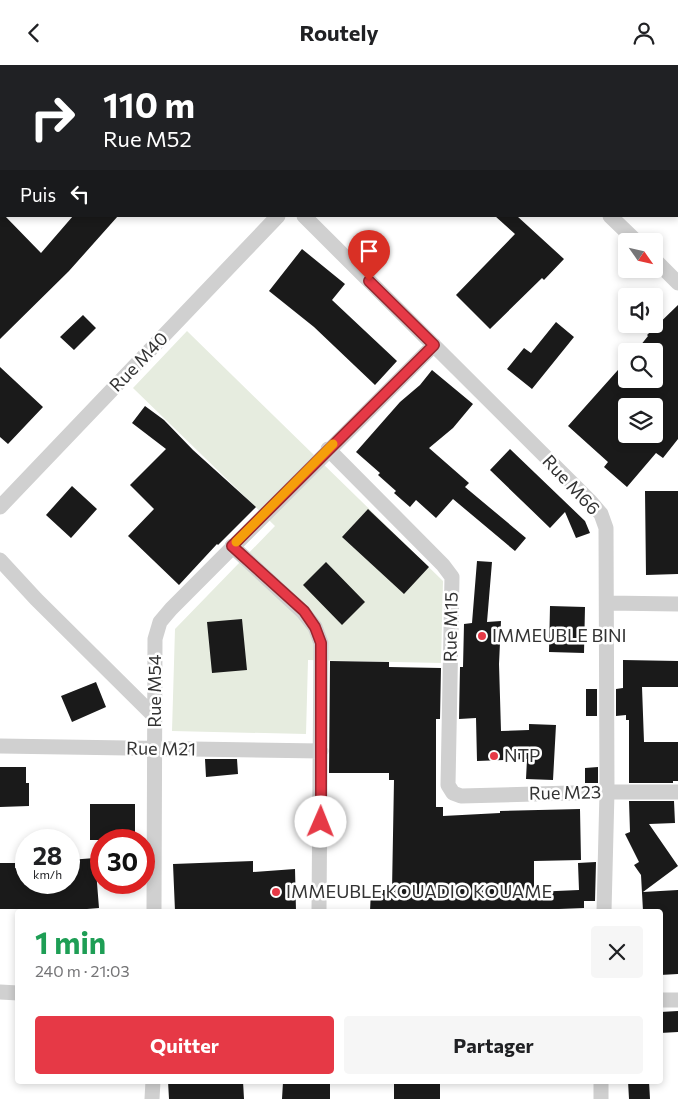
<!DOCTYPE html>
<html lang="fr">
<head>
<meta charset="utf-8">
<style>
	body { margin:0; font-family:Commissioner,sans-serif; background:#f6f6f6; color:#202124; height:100vh; display:flex; flex-direction:column; font-size:19px; white-space:nowrap }
	* { box-sizing:border-box; margin:0 }
	p { font-size:16px; color:#757577 }
	.icon { flex:none; width:28px; height:28px; fill:none; stroke:currentColor; stroke-width:2; stroke-linecap:round; stroke-linejoin:round }
	.map { position:relative; flex:1; overflow:hidden }
	.panel { position:absolute; left:15px; top:844px; width:648px; height:175px; display:flex; flex-direction:column; background:#fff; border-radius:5px; box-shadow:0 2px 8px #0003 }
	.panel>* { flex:none }
	.guide { position:absolute; left:0px; top:0px; width:679px; height:152px; box-shadow:0 2px 8px #0003; background:#202124; color:#fff; overflow:hidden }
	.needle { width:32px; rotate:124deg }
	.fabs { position:absolute; left:618px; top:168px; display:grid; gap:10px }
	.fabs a { display:grid; place-items:center; width:45px; height:45px; border-radius:5px; background:#fff; box-shadow:0 2px 8px #0003; font-size:25px }
	.speed { position:absolute; left:15px; top:764px; display:flex; gap:10px; font-size:25px; font-weight:700; text-align:center }
	.speed>* { display:grid; place-content:center; width:65px; height:65px; border-radius:50%; background:#fff; box-shadow:0 2px 8px #0003; line-height:1 }
	.speed small { font-size:12px; font-weight:400 }
	.speed .limit { border:8px solid #d22; background:#fff; color:#111 }
	.pin { position:absolute; display:grid; place-items:center; width:42px; height:42px; color:#fff; margin:-51px -21px; border-radius:50% 50% 50% 0; rotate:-45deg; box-shadow:0 0 5px #0007 }
	.pin .icon { rotate:45deg }
	.me { position:absolute; width:55px; margin:-28px; rotate:1deg; stroke-linejoin:round; filter:drop-shadow(0 0 4px #0008) }
	.turn { display:flex; align-items:center; gap:18px; height:105px; padding:0 20px; font-size:22px }
	.turn .icon { width:65px; height:65px; stroke-width:2.5 }
	.turn b { display:block; font-size:35px; line-height:42px }
	.then { display:flex; align-items:center; height:48px; padding:0 20px; background:#0003; gap:10px; font-size:19px }
	.round { display:grid; place-items:center; flex:none; width:52px; height:52px; border-radius:5px; background:#f6f6f6 }
	.summary { display:flex; align-items:center; justify-content:space-between; height:85px; padding:0 20px }
	h1 { font-size:30px; font-weight:700; line-height:38px; color:#1e9e55 }
	.action { display:flex; gap:10px; margin-top:auto; padding:10px 20px }
	.action a { flex:1; height:58px; border-radius:5px; background:#e63946; color:#fff; font-size:20px; font-weight:700; line-height:58px; text-align:center }
	.action a+a { background:#f6f6f6; color:#202124 }
	header { display:flex; justify-content:space-between; align-items:center; height:65px; padding:0 20px; background:#fff; font-size:22px; font-weight:700 }
	.map>svg:first-child { display:block }
	.green { fill:#e6ecdf }
	.building { fill:#1a1a1a; fill-rule:evenodd }
	.lines { fill:none; stroke-linecap:round; stroke-linejoin:round }
	.street { stroke:#d0d0d0; stroke-width:15 }
	.route-casing { stroke:#96252e; stroke-width:12 }
	.route { stroke:#e63946; stroke-width:9 }
	.slow { stroke:#f59e0b; stroke-width:9 }
	.poi-dot { fill:#e63946; stroke:#fff; stroke-width:2 }
	.labels { text-anchor:middle; stroke-width:5; stroke-linejoin:round; paint-order:stroke }
	.street-label { font-size:18px; fill:#333; stroke:#fff }
	.poi-label { font-size:18px; fill:#333; stroke:#fff; text-anchor:start }
</style>
</head>
<body>
<header><svg class="icon" aria-label="back" viewBox="0 0 24 24"><path d="M15 5l-7 7 7 7"/></svg>Routely<svg class="icon" aria-label="person" viewBox="0 0 24 24"><circle cx="12" cy="8" r="4"/><path d="M4 21q1-7 8-7t8 7"/></svg></header>
<div class="map">
<svg width="678" height="1034" viewBox="0 0 678 1034">
	<rect width="100%" height="100%" fill="#fff"/>
	<path class="green" d="M187,266l256,250 -2,82 -133,-3 -2,74 -134,-3 3,-102 100,-103 -142,-138z"/>
	<path class="building" d="M0,146l1,5h4l36,37 32,-37h45l-49,55 -69,68z
		M495,151h22l47,43 -20,21 -2,-2 -52,51 -34,-34 59,-61z
		M302,184l43,35 -13,16 65,61 -22,24 -61,-58 -45,-36z
		M678,240v134l-15,19 -7,-5 -29,34 -23,-20 4,-5 -40,-36 58,-65v18h28v-28h-18l12,-15 -1,-1zM626,341h28v28h-28z
		M83,250l13,13 -22,22 -14,-13z
		M556,257l18,15 -42,52 -25,-20 17,-21 7,5z
		M0,302l43,40 -35,37 -8,-7z
		M432,305l41,34 -20,24 -24,20 40,35 -4,4 61,51 -11,13 -62,-52 -17,19 -20,-18 -6,7 -16,-14 2,-2 -18,-16 2,-2 -24,-21 44,-50 20,-17z
		M145,341l19,14 29,30 63,57 -38,38 -1,-1 -38,41 -51,-49 26,-27 -24,-24 36,-36 -34,-26z
		M510,384l75,72 5,12 -14,5 -11,-26 -15,16 -60,-58z
		M72,421l25,23 -26,29 -25,-23z
		M645,426h33v83l-32,1z
		M368,444l61,58 -25,27 -62,-57z
		M477,496l15,1 -5,60 14,-1 -2,43 2,67 28,-1v-6l27,1 -3,55 -27,-1 1,-20 -50,2 -1,-43 -17,1 1,-52h3l1,-43 8,-1z
		M326,497l39,40 -23,23 -39,-40z
		M550,541l35,1 -1,46 -35,-1z
		M242,554l5,51 -35,3 -5,-51z
		M623,595l55,1v26h-36l2,55h34v39h-5v2h-44v-63h-3v-5l-10,1v-27l7,-1z
		M330,596l59,1v5l52,1 -1,51h-4v88h7v9l57,-3v-2l80,-2 1,51 -47,1v31l45,-2 -1,-27 18,-1 -1,39h-11v7l-50,2v1h-164l1,-21h21l2,-110h-5v-7h-60z
		M96,617l10,25 -34,15 -11,-26z
		M586,624h11v27h-11z
		M205,694h32l1,15 -32,3z
		M0,702h26v16h3v23l-29,1z
		M598,702v16h-13v-15z
		M629,736h45l1,22 -26,1 29,42 -35,26 35,-2v84l-18,1v-64h-17l-2,-36 -7,-10 5,-3 -14,-28 5,-2z
		M90,739h45v36h-45z
		M95,793l4,50 -36,3h-3v-2l-38,2v-2h-22v-46h15v5l11,-1v16h43v-23z
		M253,796v11l42,-3 1,42h-121l-2,-47z
		M678,946v21l-18,1v-21z
		M168,1016h75l1,18h-75z
		M394,1016l46,1v17h-46z
		M628,1016h21l1,18h-21z
		M283,1017l47,2v15h-48z"/>
	<g class="lines">
		<path class="street" d="M146,0l1,1
			M453,0l1,1
			M128,1l2,-1
			M420,1l1,-1
			M0,136l1,-1
			M304,151l285,284 12,14 5,14 1,264 -3,119
			M610,151l26,25
			M654,194l24,24
			M328,384l115,116 9,12 -4,208 5,8 8,3 146,-4h71
			M0,442l278,-291
			M232,481l71,66 12,15 6,16 -2,268
			M0,495l36,39 119,118
			M607,538l71,1
			M0,681l321,5
			M154,846l1,-272 5,-17 11,-13 263,-264
			M0,927l18,1
			M660,935h18
			M152,1034l1,-18
			M601,1034v-18"/>
	</g>
	<g class="lines">
		<defs>
			<path id="route" d="M321,757v-179l-6,-16 -11,-16 -72,-65 202,-201 -65,-64"/>
		</defs>
		<use href="#route" class="route-casing"/>
		<use href="#route" class="route"/>
		<path class="slow" d="M236,477l97,-98"/>
	</g>
	<g class="poi-dot">
		<circle cx="482" cy="571" r="5"/>
		<circle cx="494" cy="691" r="5"/>
		<circle cx="276" cy="827" r="5"/>
	</g>
	<g class="labels">
		<g class="street-label">
			<text transform="translate(139 297) rotate(-46)" y="6">Rue M40</text>
			<text transform="translate(571 420) rotate(47)" y="6">Rue M66</text>
			<text transform="translate(451 562) rotate(-89)" y="6">Rue M15</text>
			<text transform="translate(155 626) rotate(-90)" y="6">Rue M54</text>
			<text transform="translate(161 684) rotate(1)" y="6">Rue M21</text>
			<text transform="translate(565 728) rotate(-1)" y="6">Rue M23</text>
		</g>
		<g class="poi-label">
			<text x="492" y="577">IMMEUBLE BINI</text>
			<text x="504" y="697">NTP</text>
			<text x="286" y="833">IMMEUBLE KOUADIO KOUAME</text>
		</g>
	</g>
</svg>
<div class="fabs">
<a><svg class="needle" viewBox="-14 -14 28 28"><path d="M0-13l5 13h-10z" fill="#e53935"/><path d="M0 13l5-13h-10z" fill="#757577"/></svg></a>
<a><svg class="icon" aria-label="sound" viewBox="0 0 24 24"><path d="M4 9h4l5-4v14l-5-4H4zM17 9q2 3 0 6"/></svg></a>
<a><svg class="icon" aria-label="search" viewBox="0 0 24 24"><circle cx="10" cy="10" r="6"/><path d="M15 15l6 6"/></svg></a>
<a><svg class="icon" aria-label="layers" viewBox="0 0 24 24"><path d="M12 4l9 5-9 5-9-5zM3 14l9 5 9-5"/></svg></a>
</div>
<div class="speed"><div>28<small>km/h</small></div><div class="limit">30</div></div>
<div class="pin" style="left:369px;top:216px;background:#d93025"><svg class="icon" aria-label="arrive" viewBox="0 0 24 24"><path d="M6 21V4h12l-3 4 3 4H6"/></svg></div>
<svg class="me" style="left:321px;top:757px" viewBox="-20 -20 40 40"><circle r="19" fill="#fff"/><path d="M0-13L10 11 0 6-10 11z" fill="#e63946"/></svg>
<div class="guide">
<div class="turn"><svg class="icon" aria-label="right" viewBox="0 0 24 24"><path d="M7 20v-9h11M14 6l5 5-5 5"/></svg><div><b>110 m</b>Rue M52</div></div>
<div class="then">Puis<svg class="icon" aria-label="left" viewBox="0 0 24 24"><path d="M17 20v-9H6M10 6l-5 5 5 5"/></svg></div>
</div>
<section class="panel">
<div class="summary"><div><h1>1 min</h1><p>240 m · 21:03</p></div><a class="round"><svg class="icon" aria-label="close" viewBox="0 0 24 24"><path d="M6 6l12 12M18 6L6 18"/></svg></a></div>
<div class="action"><a>Quitter</a><a>Partager</a></div>
</section>
</div>
</body>
</html>
